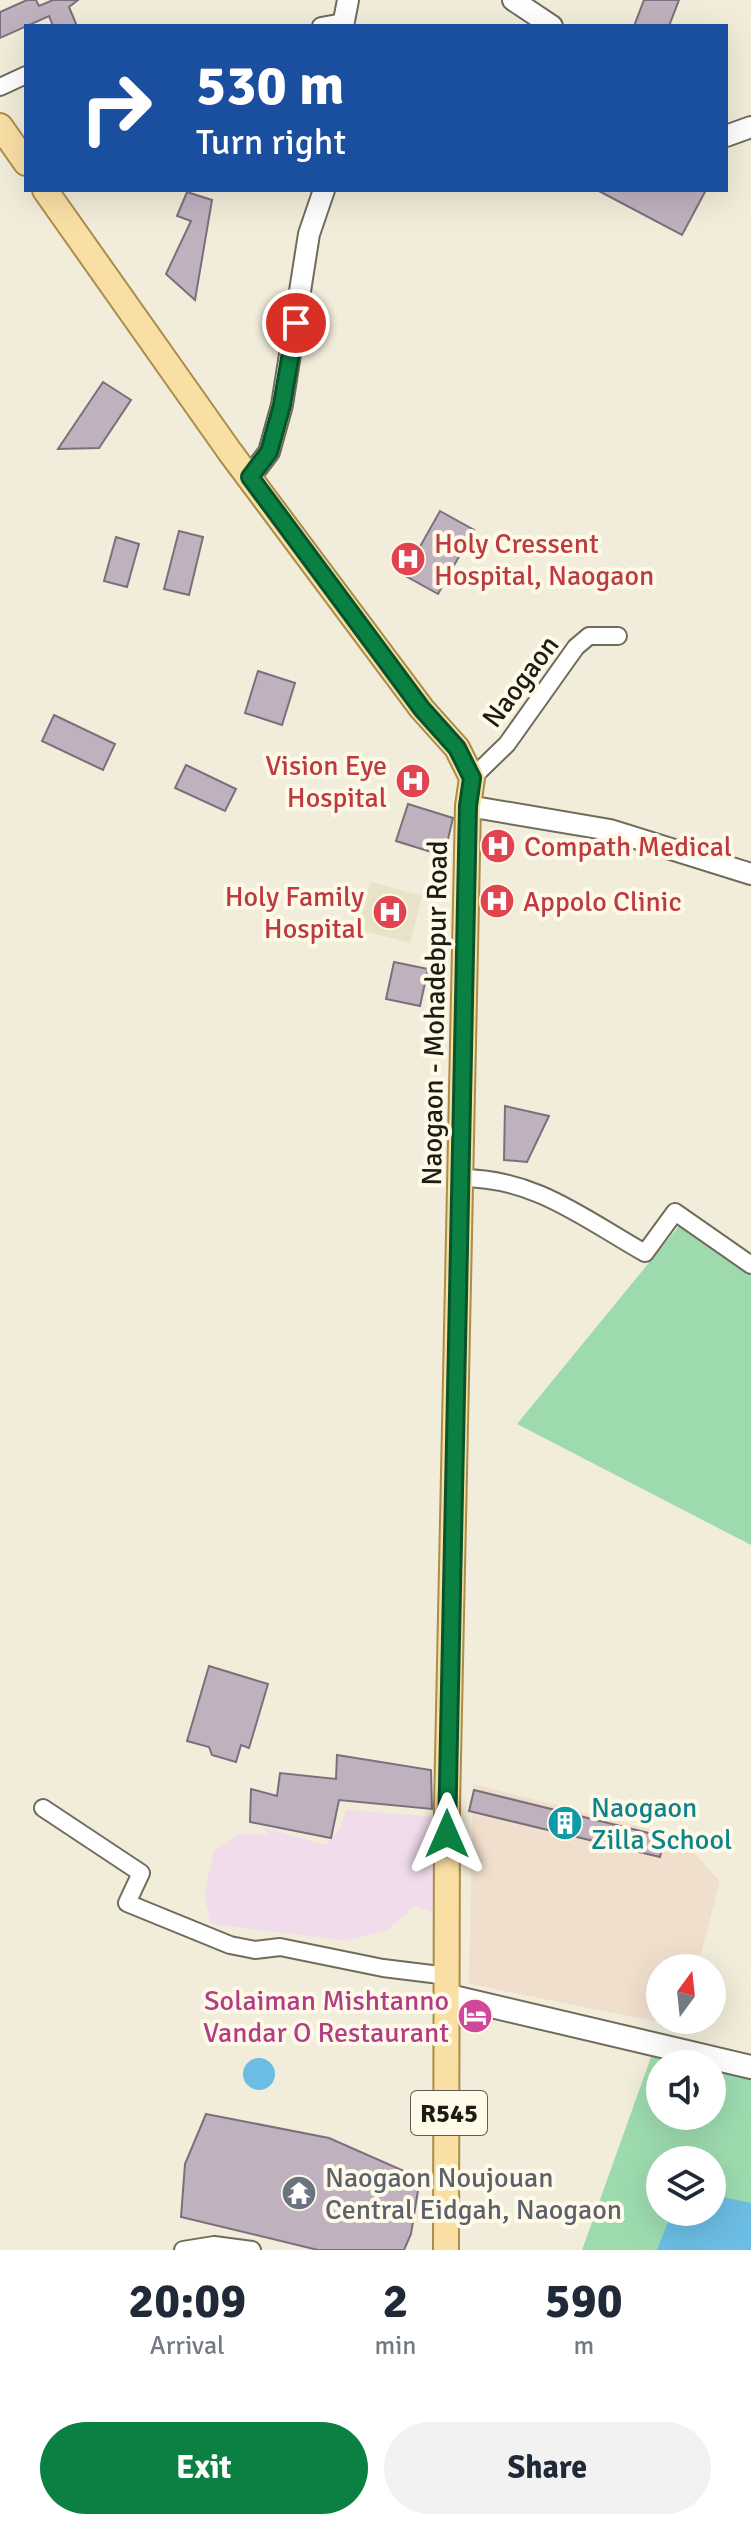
<!DOCTYPE html>
<html lang="en">
<head>
<meta charset="utf-8">
<style>
	body { margin:0; font-family:Signika,sans-serif; background:#f2f2f3; color:#1f2937; height:100vh; display:flex; flex-direction:column; font-size:30px; white-space:nowrap }
	* { box-sizing:border-box; margin:0 }
	p { font-size:26px; color:#747a83 }
	.icon { flex:none; width:44px; height:44px; fill:none; stroke:currentColor; stroke-width:2; stroke-linecap:round; stroke-linejoin:round }
	.map { position:relative; height:2250px; overflow:hidden }
	.side { display:flex; flex-direction:column; background:#fff; flex:1 }
	.side>* { flex:none }
	.top-card { position:absolute; left:24px; top:24px; width:704px; height:168px; border-radius:0px; box-shadow:0 8px 32px #0002; background:#1a4fa0; color:#fff; overflow:hidden }
	.needle { width:52px; rotate:15deg }
	.tools { position:absolute; left:646px; top:1954px; display:grid; gap:16px }
	.tools a { display:grid; place-items:center; width:80px; height:80px; border-radius:50%; background:#fff; box-shadow:0 8px 32px #0002; font-size:40px }
	.pin { position:absolute; display:grid; place-items:center; width:68px; height:68px; color:#fff; margin:-34px; border:4px solid #fff; border-radius:50%; box-shadow:0 2px 8px #0007 }
	.me { position:absolute; width:88px; margin:-44px; rotate:0deg; stroke-linejoin:round; filter:drop-shadow(0 0 6px #0008) }
	.turn { display:flex; align-items:center; gap:28px; height:168px; padding:0 40px; font-size:36px }
	.turn .icon { width:104px; height:104px; stroke-width:2.5 }
	.turn b { display:block; font-size:56px; line-height:68px }
	.eta { display:flex; justify-content:space-evenly; align-items:center; height:136px; text-align:center }
	.eta b { font-size:48px; font-weight:700; line-height:56px }
	.action { display:flex; gap:16px; margin-top:auto; padding:16px 40px }
	.action a { flex:1; height:92px; border-radius:48px; background:#0b8043; color:#fff; font-size:32px; font-weight:700; line-height:92px; text-align:center }
	.action a+a { background:#f2f2f3; color:#1f2937 }
	.map>svg:first-child { display:block }
	.commercial { fill:#f0dceb }
	.built { fill:#e8e2c7 }
	.education { fill:#f1dfce }
	.green { fill:#9ddbaf; fill-rule:evenodd }
	.water { fill:#6cbde4 }
	.building { fill:#c0b1bf; stroke:#7c6f7c; stroke-width:2 }
	.lines { fill:none; stroke-linecap:round; stroke-linejoin:round }
	.minor-casing { stroke:#706c5c; stroke-width:20 }
	.tertiary-casing { stroke:#706c5c; stroke-width:24 }
	.secondary-casing { stroke:#706c5c; stroke-width:26 }
	.primary-casing { stroke:#aa8d4a; stroke-width:28 }
	.minor { stroke:#fff; stroke-width:16 }
	.tertiary { stroke:#fff; stroke-width:20 }
	.secondary { stroke:#fff; stroke-width:22 }
	.primary { stroke:#fadfa4; stroke-width:24 }
	.route-casing { stroke:#07532c; stroke-width:20 }
	.route { stroke:#0b8043; stroke-width:14 }
	.labels { text-anchor:middle; stroke-width:8; stroke-linejoin:round; paint-order:stroke }
	.shield { fill:#fffae7; stroke:#605e53; stroke-width:2 }
	.shield-label { font-size:26px; font-weight:bold; fill:#1c1b14 }
	.health-label { font-size:28px; fill:#be3a42; stroke:#fffae7; text-anchor:start }
	.street-label { font-size:28px; fill:#1c1b14; stroke:#fffae7 }
	.culture-label { font-size:28px; fill:#0d838f; stroke:#fffae7; text-anchor:start }
	.hotel-label { font-size:28px; fill:#b23c85; stroke:#fffae7; text-anchor:end }
	.worship-label { font-size:28px; fill:#5b616d; stroke:#fffae7; text-anchor:start }
</style>
</head>
<body>
<div class="map">
<svg width="751" height="2250" viewBox="0 0 751 2250">
	<rect width="100%" height="100%" fill="#f2edda"/>
	<path class="commercial" d="M346,1810l94,7 -4,97 -21,-8 -26,23 -41,12 -137,-17 -7,-29 10,-44 25,-17 30,1 -7,-8 64,18 14,-17z"/>
	<path class="built" d="M371,882l51,14 -12,47 -53,-14z"/>
	<path class="education" d="M473,1784l208,53 39,45 -23,86h-37v52h10l-1,4 -200,-40z"/>
	<path class="green" d="M679,1226l72,47v272l-234,-121z
		M651,2057l33,7h-24v52h52v-46l39,9v171h-169zM660,2160h52v52h-52z"/>
	<path class="water" d="M243 2074a16 16 0 1 1 32 0a16 16 0 1 1-32 0Z
		M712,2195l39,8v47h-94l15,-38h40z"/>
	<path class="building" d="M27,0h9l3,6 14,-6h25l-9,7 8,19h-24l-4,-10 -49,22v-26z
		M644,0h35l-10,26h-35z
		M597,190h109l-24,45z
		M187,192l25,8 -17,100 -29,-26 25,-53 -14,-5z
		M103,382l28,18 -32,48 -41,1z
		M440,511l34,19 -36,64 -34,-19z
		M179,531l24,6 -14,58 -25,-6z
		M116,537l23,7 -12,43 -23,-6z
		M258,671l37,12 -13,42 -37,-12z
		M54,715l61,29 -12,26 -61,-29z
		M186,765l50,24 -11,22 -50,-23z
		M408,804l45,14 -9,38 -48,-15z
		M394,962l34,7 -8,37 -34,-7z
		M505,1106l44,10 -22,46 -23,-2z
		M209,1666l59,18 -19,64 -8,-3 -5,17 -24,-7 -3,-8 -22,-6z
		M337,1755l94,15 1,39 -93,-9 -8,38 -81,-16 1,-33 26,7 3,-23 56,6z
		M474,1790l191,47 -5,20 -191,-46z
		M206,2114l123,24 91,40 -9,56 -7,16h-86l-137,-33 4,-53z"/>
	<g class="lines">
		<defs>
			<path id="minor" d="M321,26l22,-4
				M0,87l26,-12
				M472,778l35,-34 69,-97 13,-11h29
				M461,1178c74,0 122,40 184,75l30,-41 76,53
				M43,1808l98,65 -14,30 103,42 25,5 25,-3 103,21 65,8
				M183,2250l31,-5 38,5"/>
			<path id="tertiary" d="M513,0l39,26
				M343,26l5,-26
				M726,136l25,-9
				M250,477l19,-25 13,-47 27,-171 15,-44
				M468,806l142,24 141,44"/>
			<path id="secondary" d="M449,1996l302,71"/>
			<path id="primary" d="M0,126l26,37
				M45,190l185,262 192,257 35,39 15,30 -4,28 -21,1000 -1,444"/>
		</defs>
		<use href="#minor" class="minor-casing"/>
		<use href="#tertiary" class="tertiary-casing"/>
		<use href="#secondary" class="secondary-casing"/>
		<use href="#primary" class="primary-casing"/>
		<use href="#minor" class="minor"/>
		<use href="#tertiary" class="tertiary"/>
		<use href="#secondary" class="secondary"/>
		<use href="#primary" class="primary"/>
	</g>
	<g class="lines">
		<defs>
			<path id="route" d="M296,323l-14,82 -13,47 -19,25 172,232 35,39 15,30 -4,28 -21,1028"/>
		</defs>
		<use href="#route" class="route-casing"/>
		<use href="#route" class="route"/>
	</g>
	<defs>
		<symbol id="hospital-disc" viewBox="-11 -11 22 22"><circle r="9.5" fill="#e0444e" stroke="#fffae7"/><path d="M-5-5h3v3.5h4V-5h3V5h-3V1.5h-4V5h-3Z" fill="#fff"/></symbol>
		<symbol id="building-disc" viewBox="-11 -11 22 22"><circle r="9.5" fill="#0f9aa8" stroke="#fffae7"/><path d="M-4-6H4V6H1V3H-1V6H-4ZM-2.5-4.3h1.7v1.8h-1.7ZM.8-4.3h1.7v1.8H.8ZM-2.5-1h1.7V.8h-1.7ZM.8-1h1.7V.8H.8Z" fill="#fff"/></symbol>
		<symbol id="hotel-disc" viewBox="-11 -11 22 22"><circle r="9.5" fill="#d1479c" stroke="#fffae7"/><path d="M-6-4.5h1.5V1H6V5H4.5V3h-9V5H-6ZM-4 0a1.8 1.8 0 1 1 3.6 0ZM.5 0V-2.5h3Q6-2.5 6 0Z" fill="#fff"/></symbol>
		<symbol id="temple-disc" viewBox="-11 -11 22 22"><circle r="9.5" fill="#6b7280" stroke="#fffae7"/><path d="M0-6L5-2H3V0L6.5 2.5H4V6H1.5V3h-3V6H-4V2.5H-6.5L-3 0V-2H-5Z" fill="#fff"/></symbol>
	</defs>
	<g fill-rule="evenodd">
		<use href="#hospital-disc" x="388" y="539" width="40" height="40"/>
		<use href="#hospital-disc" x="393" y="761" width="40" height="40"/>
		<use href="#hospital-disc" x="478" y="826" width="40" height="40"/>
		<use href="#hospital-disc" x="477" y="881" width="40" height="40"/>
		<use href="#hospital-disc" x="370" y="892" width="40" height="40"/>
		<use href="#building-disc" x="545" y="1803" width="40" height="40"/>
		<use href="#hotel-disc" x="455" y="1996" width="40" height="40"/>
		<use href="#temple-disc" x="279" y="2173" width="40" height="40"/>
	</g>
	<g class="labels">
		<rect class="shield" x="411" y="2091" width="76" height="44" rx="6"/>
		<g class="shield-label">
			<text x="449" y="2122">R545</text>
		</g>
		<g class="health-label">
			<text x="434" y="553">Holy Cressent<tspan x="434" dy="32">Hospital, Naogaon</tspan></text>
			<text x="387" y="775" text-anchor="end">Vision Eye<tspan x="387" dy="32">Hospital</tspan></text>
			<text x="524" y="856">Compath Medical</text>
			<text x="364" y="906" text-anchor="end">Holy Family<tspan x="364" dy="32">Hospital</tspan></text>
			<text x="523" y="911">Appolo Clinic</text>
		</g>
		<g class="street-label">
			<text transform="translate(520 681) rotate(-53)" y="10">Naogaon</text>
			<text transform="translate(434 1013) rotate(-89)" y="10">Naogaon - Mohadebpur Road</text>
		</g>
		<g class="culture-label">
			<text x="591" y="1817">Naogaon<tspan x="591" dy="32">Zilla School</tspan></text>
		</g>
		<g class="hotel-label">
			<text x="449" y="2010">Solaiman Mishtanno<tspan x="449" dy="32">Vandar O Restaurant</tspan></text>
		</g>
		<g class="worship-label">
			<text x="325" y="2187">Naogaon Noujouan<tspan x="325" dy="32">Central Eidgah, Naogaon</tspan></text>
		</g>
	</g>
</svg>
<div class="tools">
<a><svg class="needle" viewBox="-14 -14 28 28"><path d="M0-13l5 13h-10z" fill="#e53935"/><path d="M0 13l5-13h-10z" fill="#747a83"/></svg></a>
<a><svg class="icon" aria-label="sound" viewBox="0 0 24 24"><path d="M4 9h4l5-4v14l-5-4H4zM17 9q2 3 0 6"/></svg></a>
<a><svg class="icon" aria-label="layers" viewBox="0 0 24 24"><path d="M12 4l9 5-9 5-9-5zM3 14l9 5 9-5"/></svg></a>
</div>
<div class="pin" style="left:296px;top:323px;background:#d93025"><svg class="icon" aria-label="arrive" viewBox="0 0 24 24"><path d="M6 21V4h12l-3 4 3 4H6"/></svg></div>
<svg class="me" style="left:447px;top:1834px" viewBox="-20 -20 40 40"><path d="M0-17L14 15 0 8-14 15z" fill="#0b8043" stroke="#fff" stroke-width="4"/></svg>
<div class="top-card">
<div class="turn"><svg class="icon" aria-label="right" viewBox="0 0 24 24"><path d="M7 20v-9h11M14 6l5 5-5 5"/></svg><div><b>530 m</b>Turn right</div></div>
</div>
</div>
<section class="side">
<div class="eta">
<div><b>20:09</b><p>Arrival</p></div>
<div><b>2</b><p>min</p></div>
<div><b>590</b><p>m</p></div>
</div>
<div class="action"><a>Exit</a><a>Share</a></div>
</section>
</body>
</html>
